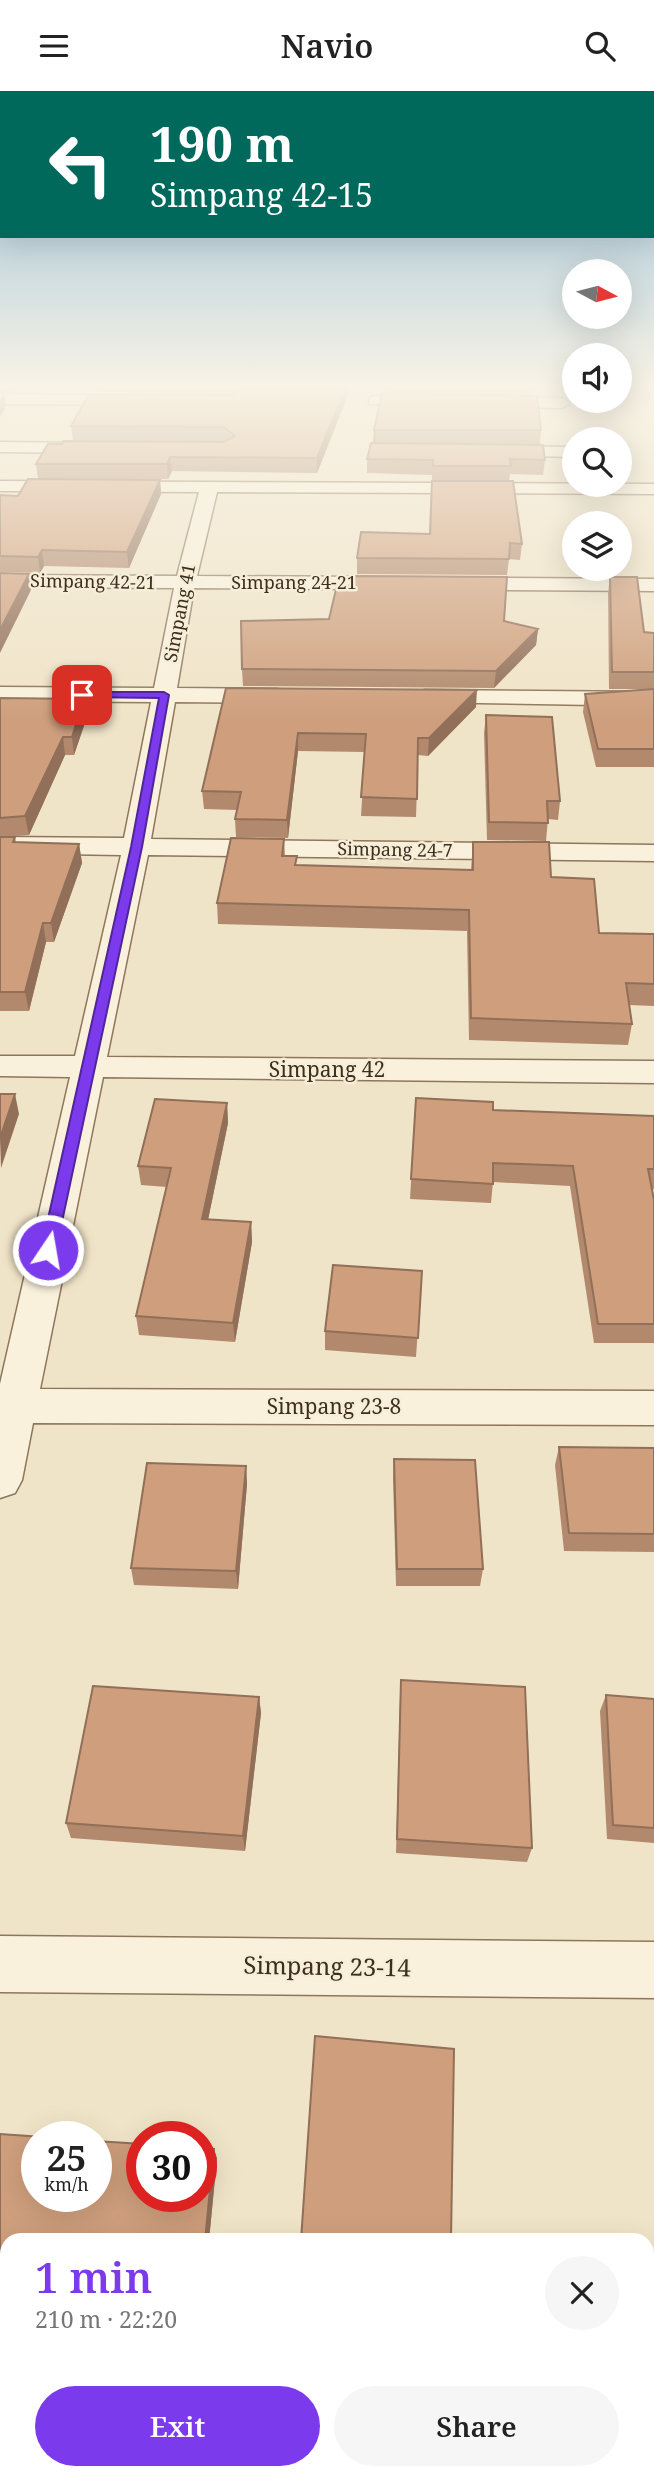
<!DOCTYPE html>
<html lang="en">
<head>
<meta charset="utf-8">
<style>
	body { margin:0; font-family:"Noto Serif",serif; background:#f6f6f6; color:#222; height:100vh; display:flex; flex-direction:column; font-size:26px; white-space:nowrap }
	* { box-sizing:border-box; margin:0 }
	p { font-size:23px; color:#767676 }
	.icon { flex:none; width:38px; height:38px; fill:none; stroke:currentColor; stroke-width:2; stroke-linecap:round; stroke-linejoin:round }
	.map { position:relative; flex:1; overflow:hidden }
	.side { position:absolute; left:0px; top:2142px; width:654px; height:247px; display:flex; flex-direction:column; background:#fff; border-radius:21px 21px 0 0; box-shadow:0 7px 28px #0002 }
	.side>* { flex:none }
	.top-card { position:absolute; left:0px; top:0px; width:654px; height:147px; box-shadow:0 7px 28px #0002; background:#00695c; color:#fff; overflow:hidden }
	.needle { width:46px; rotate:97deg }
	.fabs { position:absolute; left:562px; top:168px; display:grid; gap:14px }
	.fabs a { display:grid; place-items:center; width:70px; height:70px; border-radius:50%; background:#fff; box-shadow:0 7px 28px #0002; font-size:35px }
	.speed { position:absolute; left:21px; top:2030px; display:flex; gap:14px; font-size:35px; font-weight:700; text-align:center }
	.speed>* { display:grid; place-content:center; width:91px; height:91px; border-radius:50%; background:#fff; box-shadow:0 7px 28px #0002; line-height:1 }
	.speed small { font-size:18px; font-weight:400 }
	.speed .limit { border:10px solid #d22; background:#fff; color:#111 }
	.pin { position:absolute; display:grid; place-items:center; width:60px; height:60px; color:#fff; margin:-30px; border-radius:14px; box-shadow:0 4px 10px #0006 }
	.me { position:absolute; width:77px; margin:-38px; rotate:12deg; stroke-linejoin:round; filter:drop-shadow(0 0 5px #0008) }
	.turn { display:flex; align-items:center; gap:24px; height:147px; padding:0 35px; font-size:32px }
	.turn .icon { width:91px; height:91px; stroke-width:2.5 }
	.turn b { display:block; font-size:49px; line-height:60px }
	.round { display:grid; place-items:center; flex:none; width:74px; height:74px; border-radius:37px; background:#f6f6f6 }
	.headline { display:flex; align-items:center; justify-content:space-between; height:119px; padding:0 35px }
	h1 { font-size:42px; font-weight:600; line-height:52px; color:#7c3aed }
	.button { display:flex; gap:14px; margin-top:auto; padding:14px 35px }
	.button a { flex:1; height:80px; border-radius:42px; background:#7c3aed; color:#fff; font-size:28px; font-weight:600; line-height:80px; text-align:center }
	.button a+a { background:#f6f6f6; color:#222 }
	header { display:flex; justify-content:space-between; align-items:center; height:91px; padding:0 35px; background:#fff; font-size:32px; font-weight:600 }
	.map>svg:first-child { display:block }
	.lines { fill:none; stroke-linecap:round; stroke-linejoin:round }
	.street-casing { stroke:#8d765c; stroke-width:3 }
	.street { fill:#faf1dc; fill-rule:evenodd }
	.wall { fill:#b2896c }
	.shaded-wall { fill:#916f58 }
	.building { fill:#cf9f7d; stroke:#916f58; stroke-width:2 }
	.route { fill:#7c3aed; stroke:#51269a; stroke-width:2 }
	.labels { text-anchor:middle; stroke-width:5; stroke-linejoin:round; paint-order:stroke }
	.far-street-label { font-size:18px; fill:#3d2e20; stroke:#f7eed8 }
	.street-label { font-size:21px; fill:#3d2e20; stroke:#f7eed8 }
	.near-street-label { font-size:24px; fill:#3d2e20; stroke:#f7eed8 }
</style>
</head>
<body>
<header><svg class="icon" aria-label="menu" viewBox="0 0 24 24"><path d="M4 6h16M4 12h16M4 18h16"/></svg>Navio<svg class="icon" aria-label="search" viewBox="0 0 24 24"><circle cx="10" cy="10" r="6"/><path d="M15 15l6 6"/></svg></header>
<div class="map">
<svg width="654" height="2388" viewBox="0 0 654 2388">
	<rect width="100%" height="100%" fill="#f0e4c8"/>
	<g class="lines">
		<defs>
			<path id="street" d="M0,303l138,1 8,5 -8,5 -138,-1z
				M375,305l187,2 8,5 -8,5 -193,-4v-6z
				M0,351l96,1 8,5 -8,5 -96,-1z
				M490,355l84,1v10l-90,-2 -3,-4z
				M0,390l654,3v10l-437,-2 -20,84 457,3v12l-460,-3 -17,100 100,1 8,2 4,5 -4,5 -8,2 -102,-1 -24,137 503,6v16l-506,-6 -41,202 547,4v22l-551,-6 -63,312 614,2v34l-621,-2 -11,57 -7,13 -15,5v-114l70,-307 -70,-1v-20h75l46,-201 -121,-2v-16l124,1 27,-136 -151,-1v-14l154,1 20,-100 -174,-1v-12l177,1 22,-84 -199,-1z
				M425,599l229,2v14l-237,-4 -4,-5 4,-5z
				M0,1845l654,6v56l-654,-6z"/>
		</defs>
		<use href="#street" class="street-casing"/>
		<use href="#street" class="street"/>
	</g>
	<path class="wall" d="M0,294h19l-4,7h-15z
		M97,294h255l-35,88 -145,-2 -4,8h-130l-2,-15 189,-22 -152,-2 -2,-14 164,-32 -137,-2z
		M385,294h150l-1,10 -134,-1 141,36 -1,14 -148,-1 153,17 -2,15 -33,-1 -1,7 -77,-1v-5l-65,-2v-14l6,-16 1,-13 11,-37z
		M160,389l1,14 -32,74 -85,-2 -4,7 -40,-1v-77l18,1z
		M361,441l161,12 -2,16 -11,-1 -2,16 -150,-1v-16z
		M610,486l34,55 10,1v134h-58l-13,-55 2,-18 66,-5h-42l-1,-96z
		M538,538l-2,16 -42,43 -251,-2 -1,-17z
		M226,597l250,19 -48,49 -10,-1 -2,62 -55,-1 4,-64 -67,-1 -10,87 -52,-1 -1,-18 2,-9 -33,-1 -2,-18z
		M0,607l87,19 -13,38h-9l-36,80 -27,2h13l1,5 63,2 3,19 -28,79h-8l-17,69h-29z
		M486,624l74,86 -2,19 -10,-1 -2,22 -59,-1 -3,-107z
		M284,748l1,17 12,9 174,5 2,-28 78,35 48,56 55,1v72l-25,-1 3,19 -4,21 -159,-5 -2,-109 -249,-7 -1,-21z
		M416,1007l77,12 161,6v73h-2l2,11v143h-60l-24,-157 -77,-4 -2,21 -81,-4z
		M227,1012l1,20 -20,97 43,2 1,20 -17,100 -96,-7 -3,-19 31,-129 -26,-2 -3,-19z
		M422,1180l-6,86 -91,-7v-19z
		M559,1356l95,1v104l-90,-1 -9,-86z
		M394,1368l89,110 -3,17h-84l-3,-109z
		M246,1375l1,18 -9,105 -104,-4 -3,-17z
		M401,1589l131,168 -5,14 -131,-9 4,-157z
		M606,1604l48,4v144l-47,-4 -7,-128z
		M259,1606l2,16 -16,138 -174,-13 -5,-15z
		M0,2043l217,24 -8,82h-202v78h-7z"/>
	<path class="shaded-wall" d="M14,294h5l-4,7z
		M347,294h5l-35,88v-15z
		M4,302l2,14 -6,10v-17z
		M376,338v14l-3,1 1,-14z
		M170,366l2,14 -4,8 -1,-15z
		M160,389l1,14 -32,74 -2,-16z
		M42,459l2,16 -4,7 -2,-16z
		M29,483l2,16 -31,63v-23z
		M538,538l-2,16 -42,43 2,-17z
		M477,599l-1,17 -48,49 1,-18z
		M84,608l3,18 -13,38 -2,-18z
		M298,642v18l-10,87 -1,-18z
		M63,646l2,18 -36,80 -4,-19z
		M79,753l3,19 -28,79 -3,-19z
		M43,832l3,19 -17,69 -4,-19z
		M15,1003l4,20 -18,54 -1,-30z
		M227,1012l1,20 -24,116 -2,-20z
		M251,1131l1,20 -17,100 -2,-19z
		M246,1375l1,18 -9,105 -2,-18z
		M259,1606l2,16 -16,138 -2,-15z
		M214,2058l3,9 -8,82h-4z"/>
	<path class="building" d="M239,294h108l-30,73 -147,-1 -3,7h-131l12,-20h14l1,-3 161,1 11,-6 -11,-9 -153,-1 18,-32 144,1 11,-7z
		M382,302l155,3 4,34h-167z
		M371,352l172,2 2,15 -35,-1 1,7h-78v-6l-66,-1z
		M28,388l132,1 -33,72 -85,-2 -4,7 -38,-1v-61l18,1z
		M432,390h81l9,63 -12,-1 -1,16 -152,-1 4,-26 69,2z
		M0,482l29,1 -29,56z
		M355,485l152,1 -3,44 34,8 -42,42 -254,-2 -1,-48 88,-2 8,-34 16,1z
		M610,486h27l7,55 10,1v39h-42z
		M226,597l251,2 -48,48h-11l-1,61 -56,-2 5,-63 -68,-1 -11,87 -52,-1 6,-27 -39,-1z
		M654,598v60h-56l-13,-55z
		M0,607l84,1 -12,38h-9l-38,79 -25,2z
		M486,624l66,2 8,84h-13l1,22 -59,-1z
		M0,746h15l-2,5 66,2 -28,79h-8l-18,69h-25z
		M231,747l53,1 -2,17h15l-2,9 178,5v-28h76l2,35 43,2 5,54 55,1v50l-28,-1 6,41 -161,-6 -2,-108 -252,-7z
		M0,1003h15l-15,44z
		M416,1007l77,4v8l161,6v53h-6l6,31v124h-56l-25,-158 -80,-3v21l-82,-5z
		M155,1008l72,4 -25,116 49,3 -18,101 -97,-7 35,-148 -33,-2z
		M333,1174l89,6 -4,67 -93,-7z
		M559,1356l95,1v86l-85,-1z
		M394,1368l81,1 8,109h-86z
		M147,1372l99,3 -10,105 -105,-3z
		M401,1589l124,7 7,161 -135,-9z
		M93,1595l166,11 -16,139 -177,-13z
		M606,1604l48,4v129l-41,-3z
		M315,1945l139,13 -3,191h-150z
		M0,2043l43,3h-6v59h59v-55l46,3v52h59v-48l13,1 -9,91h-198v74h-7z
		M263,2382h301v6h-301z"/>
	<linearGradient id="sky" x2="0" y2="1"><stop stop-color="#8fbad6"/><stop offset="0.47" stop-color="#f8f3e6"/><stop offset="1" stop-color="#f8f3e6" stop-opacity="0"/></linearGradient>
	<rect width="654" height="628" fill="url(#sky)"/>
	<path class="route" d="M164,601l5,3 -27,152 -86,403 -8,5 -7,-5 90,-403 28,-149 -77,-1 -5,-2 5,-3z"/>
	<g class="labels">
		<g class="far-street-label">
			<text transform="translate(93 491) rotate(1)" y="6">Simpang 42-21</text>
			<text x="294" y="498">Simpang 24-21</text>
			<text transform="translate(180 522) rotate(-79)" y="6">Simpang 41</text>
			<text transform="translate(395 759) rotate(1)" y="6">Simpang 24-7</text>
		</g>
		<g class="street-label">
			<text x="327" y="986">Simpang 42</text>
			<text x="334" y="1323">Simpang 23-8</text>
		</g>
		<g class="near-street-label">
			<text transform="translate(327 1876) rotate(1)" y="8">Simpang 23-14</text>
		</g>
	</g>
</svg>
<div class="fabs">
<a><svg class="needle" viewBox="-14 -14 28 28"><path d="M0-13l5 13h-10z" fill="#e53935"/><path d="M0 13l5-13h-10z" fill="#767676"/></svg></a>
<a><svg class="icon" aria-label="sound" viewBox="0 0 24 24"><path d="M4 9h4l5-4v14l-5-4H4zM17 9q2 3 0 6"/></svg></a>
<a><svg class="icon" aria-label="search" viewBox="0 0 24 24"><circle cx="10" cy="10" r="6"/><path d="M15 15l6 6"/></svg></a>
<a><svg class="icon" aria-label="layers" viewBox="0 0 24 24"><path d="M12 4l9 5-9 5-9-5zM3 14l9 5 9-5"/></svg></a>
</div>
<div class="speed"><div>25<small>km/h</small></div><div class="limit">30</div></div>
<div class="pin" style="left:82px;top:604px;background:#d93025"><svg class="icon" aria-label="arrive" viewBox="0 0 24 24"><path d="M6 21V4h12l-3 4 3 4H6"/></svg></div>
<svg class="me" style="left:48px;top:1159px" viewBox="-20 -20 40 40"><circle r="17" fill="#7c3aed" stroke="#fff" stroke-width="3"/><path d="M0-11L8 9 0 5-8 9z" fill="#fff"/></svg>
<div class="top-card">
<div class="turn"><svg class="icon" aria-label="left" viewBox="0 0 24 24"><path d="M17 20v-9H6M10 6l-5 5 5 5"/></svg><div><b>190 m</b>Simpang 42-15</div></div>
</div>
<section class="side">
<div class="headline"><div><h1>1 min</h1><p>210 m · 22:20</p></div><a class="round"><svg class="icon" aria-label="close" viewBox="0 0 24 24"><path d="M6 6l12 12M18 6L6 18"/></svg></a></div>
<div class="button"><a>Exit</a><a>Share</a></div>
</section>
</div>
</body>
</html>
